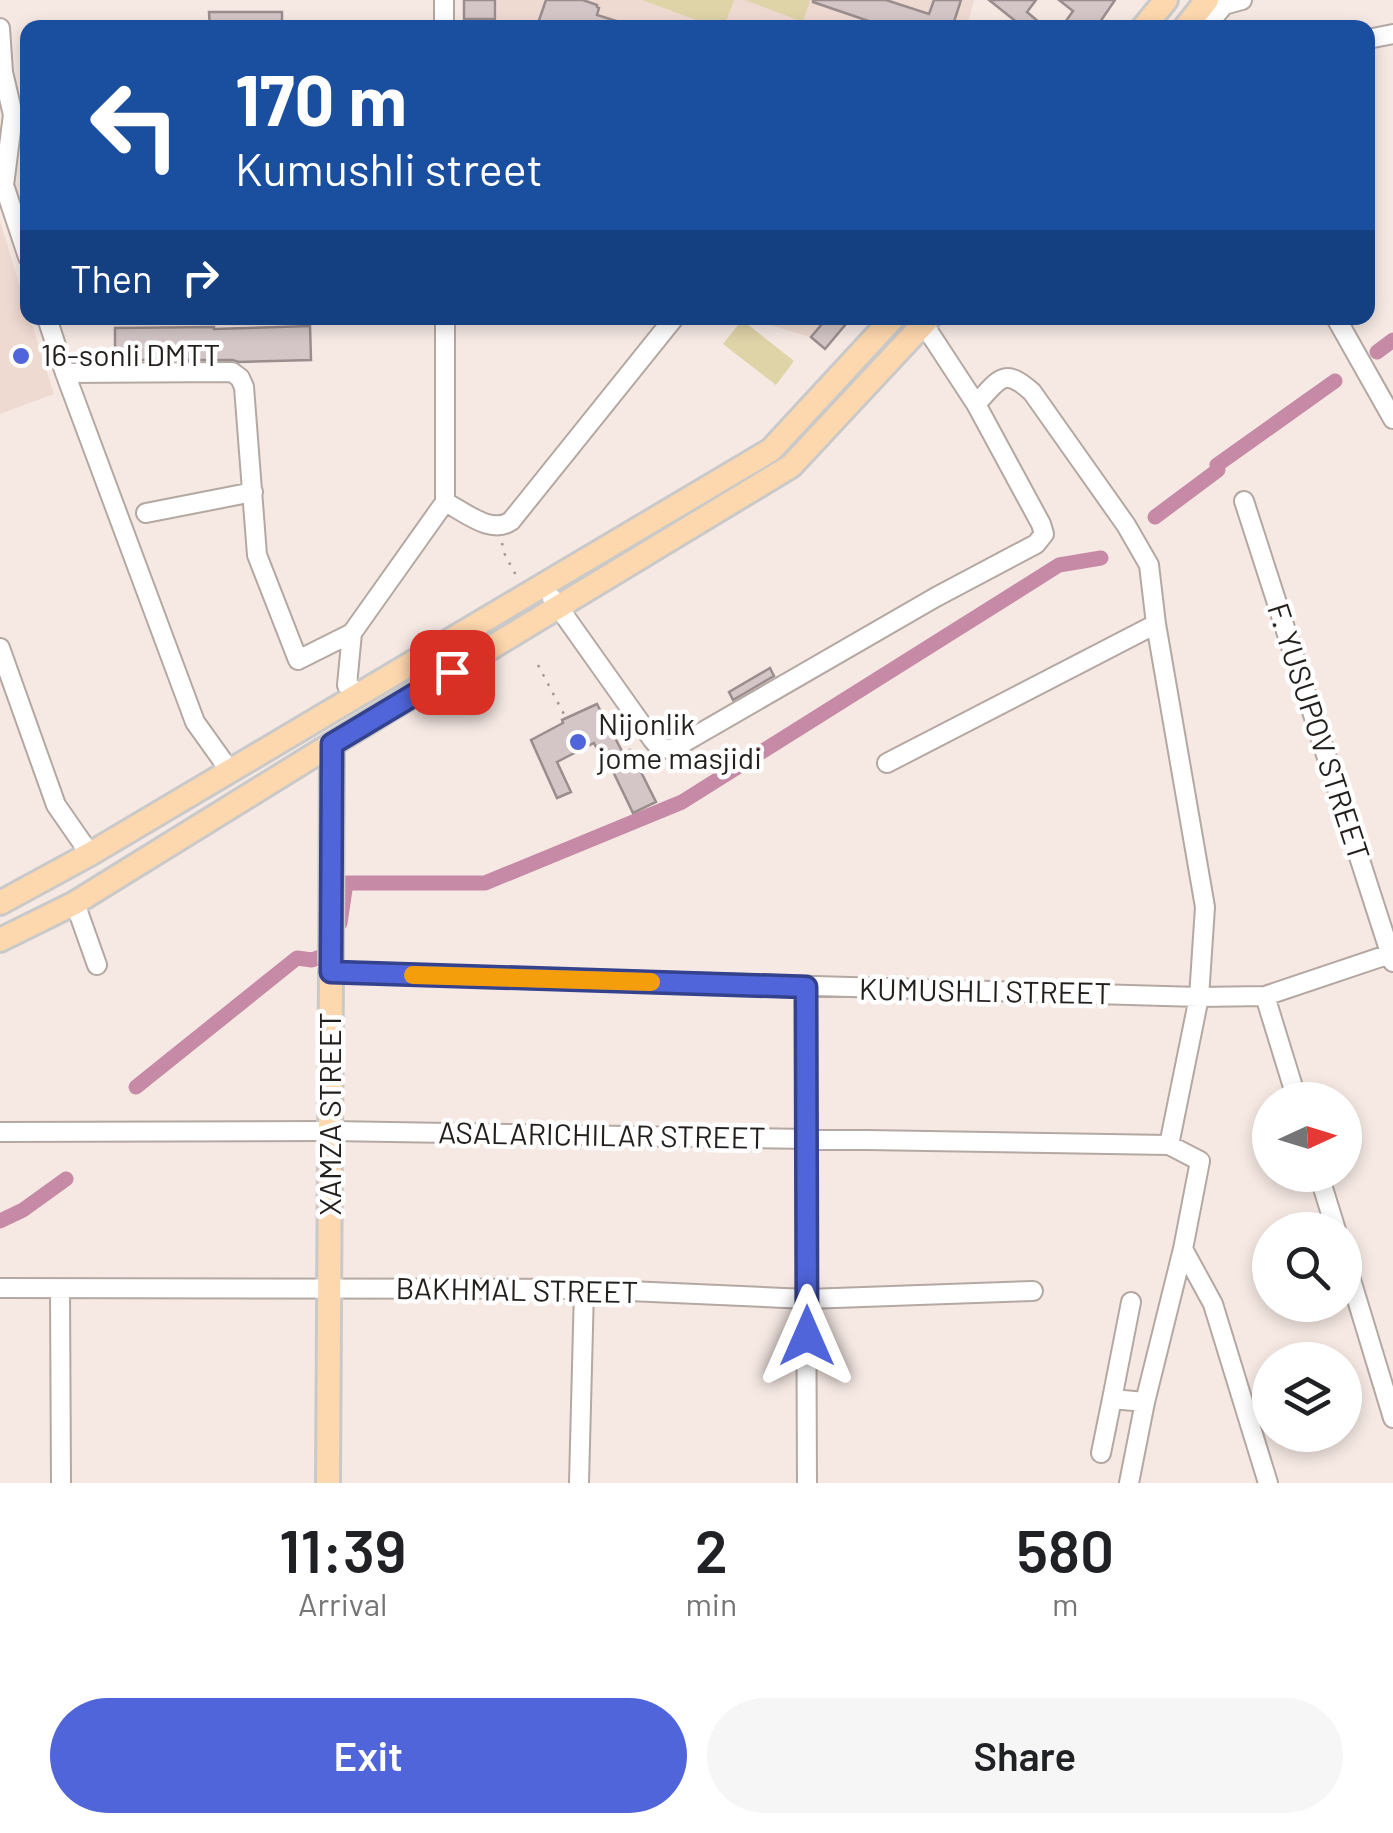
<!DOCTYPE html>
<html lang="en">
<head>
<meta charset="utf-8">
<style>
	body { margin:0; font-family:Barlow,sans-serif; background:#f6f6f6; color:#202124; height:100vh; display:flex; flex-direction:column; font-size:38px; white-space:nowrap }
	* { box-sizing:border-box; margin:0 }
	p { font-size:32px; color:#757577 }
	.icon { flex:none; width:55px; height:55px; fill:none; stroke:currentColor; stroke-width:2; stroke-linecap:round; stroke-linejoin:round }
	.map { position:relative; height:1483px; overflow:hidden }
	.details { display:flex; flex-direction:column; background:#fff; flex:1 }
	.details>* { flex:none }
	.top-card { position:absolute; left:20px; top:20px; width:1355px; height:305px; border-radius:20px; box-shadow:0 5px 15px #0003; background:#1a4fa0; color:#fff; overflow:hidden }
	.needle { width:65px; rotate:86deg }
	.controls { position:absolute; left:1252px; top:1082px; display:grid; gap:20px }
	.controls a { display:grid; place-items:center; width:110px; height:110px; border-radius:50%; background:#fff; box-shadow:0 5px 15px #0003; font-size:50px }
	.pin { position:absolute; display:grid; place-items:center; width:85px; height:85px; color:#fff; margin:-42px; border-radius:20px; box-shadow:0 5px 15px #0006 }
	.me { position:absolute; width:110px; margin:-55px; rotate:0deg; stroke-linejoin:round; filter:drop-shadow(0 0 8px #0008) }
	.turn { display:flex; align-items:center; gap:35px; height:210px; padding:0 50px; font-size:45px }
	.turn .icon { width:130px; height:130px; stroke-width:2.5 }
	.turn b { display:block; font-size:70px; line-height:85px }
	.then { display:flex; align-items:center; height:95px; padding:0 50px; background:#0003; gap:20px; font-size:38px }
	.eta { display:flex; justify-content:space-evenly; align-items:center; height:170px; text-align:center }
	.eta b { font-size:60px; font-weight:600; line-height:70px }
	.cta { display:flex; gap:20px; margin-top:auto; padding:20px 50px }
	.cta a { flex:1; height:115px; border-radius:60px; background:#5065da; color:#fff; font-size:40px; font-weight:600; line-height:115px; text-align:center }
	.cta a+a { background:#f6f6f6; color:#202124 }
	.map>svg:first-child { display:block }
	.built { fill:#efdad2 }
	.green { fill:#dfd3a8 }
	.lines { fill:none; stroke-linecap:round; stroke-linejoin:round }
	.canal { stroke:#c68aa6; stroke-width:15 }
	.building { fill:#d4c6c6; stroke:#9a8d8e; stroke-width:2.5 }
	.minor-casing { stroke:#b4a8a3; stroke-width:22 }
	.major-casing { stroke:#cac9c9; stroke-width:28 }
	.path { stroke:#a09793; stroke-width:2.5; stroke-dasharray:2.5 8; stroke-linecap:butt }
	.minor { stroke:#fff; stroke-width:18 }
	.major { stroke:#fdd7ad; stroke-width:22 }
	.route-casing { stroke:#34428e; stroke-width:25 }
	.route { stroke:#5065da; stroke-width:18 }
	.slow { stroke:#f59e0b; stroke-width:18 }
	.poi-dot { fill:#5065da; stroke:#fff; stroke-width:4 }
	.labels { text-anchor:middle; stroke-width:9; stroke-linejoin:round; paint-order:stroke }
	.poi-label { font-size:30px; fill:#231f1d; stroke:#fff; text-anchor:start }
	.street-label { font-size:30px; fill:#231f1d; stroke:#fff }
</style>
</head>
<body>
<div class="map">
<svg width="1393" height="1483" viewBox="0 0 1393 1483">
	<rect width="100%" height="100%" fill="#f6e9e4"/>
	<path class="built" d="M497,0h477l-7,27 -470,1z
		M0,221l27,88 1,9h2l24,76 -54,20z
		M747,318h79l-16,19z"/>
	<path class="green" d="M642,0h92l-10,27 -6,1z
		M745,0h65l-7,22z
		M742,320l52,41 -18,24 -53,-41z"/>
	<g class="lines">
		<path class="canal" d="M1377,352l16,-12
			M1155,517l63,-47 -1,-5 118,-84
			M340,923l6,-40h139l197,-81 377,-237 42,-7
			M136,1087l161,-129 15,2 24,-9
			M0,1221l23,-11 43,-31"/>
	</g>
	<path class="building" d="M464,0h31v19h-31z
		M546,0h37l14,5v2l2,1 -2,7 32,10v3h-78l-13,-5z
		M813,0h73l43,14 5,-14h27l-9,28h-63l-76,-26z
		M989,0h47l-9,12 19,16h-22z
		M1059,0h56l-19,28h-35l12,-17z
		M209,12h73v16h-72z
		M827,318h24l-26,31 -14,-12z
		M310,326l1,34 -72,2 -7,-2h-117v-32l99,-1v2z
		M770,668l4,8 -41,24 -4,-8z
		M597,704l26,49 7,-3 26,52 -23,11 -25,-52 -4,2 -10,-20 -37,19 14,30 -14,6 -26,-58 32,-17 -1,-3z"/>
	<g class="lines">
		<defs>
			<path id="minor" d="M444,0v28
				M0,28l3,44 -3,1
				M1205,28l19,-23 18,-5
				M1368,39l25,-5
				M3,72l10,43 -9,70 24,72
				M47,318l18,55 130,349 35,49
				M1336,318l57,101
				M65,373l167,-1 8,6 4,9 13,168 41,105 54,-27
				M976,404c23,-24 27,-38 56,-12l94,133 23,40 7,59
				M1244,501l149,461
				M445,502c20,10 46,33 66,19l163,-203
				M146,513l107,-21
				M552,598l100,141 6,7 13,4 265,-153 100,-53 8,-10 -3,-10 -65,-120 -53,-81
				M0,648l56,157 34,49
				M365,692l-9,-1 -9,-6 5,-52 93,-131v-184
				M887,763l269,-139 49,283 -6,90 -30,148
				M75,903l22,62
				M331,962v10l868,25 66,-1 128,-43
				M805,987l2,496
				M1265,996l32,104
				M0,1132l331,-1 838,14 31,16 -17,88 30,55 55,179
				M1319,1175l17,55
				M1345,1260l48,158
				M0,1288l584,1 223,10 226,-8
				M60,1289l1,194
				M1131,1302l-19,97 33,3
				M1101,1453l11,-54
				M579,1483l5,-194
				M1129,1483l16,-81 38,-153"/>
			<path id="major" d="M1143,28l23,-28
				M1185,28l22,-28
				M0,903l90,-49 681,-404 122,-132
				M0,940l75,-37 257,-159 459,-278 138,-148
				M331,960l1,-216
				M328,1483l3,-511"/>
		</defs>
		<use href="#minor" class="minor-casing"/>
		<use href="#major" class="major-casing"/>
		<path class="path" d="M502,543l3,12 12,22
			M538,665l28,53"/>
		<use href="#minor" class="minor"/>
		<use href="#major" class="major"/>
	</g>
	<g class="lines">
		<defs>
			<path id="route" d="M452,672l-120,72 -1,228 475,15 1,349"/>
		</defs>
		<use href="#route" class="route-casing"/>
		<use href="#route" class="route"/>
		<path class="slow" d="M413,975l238,7"/>
	</g>
	<g class="poi-dot">
		<circle cx="21" cy="356" r="10"/>
		<circle cx="578" cy="742" r="10"/>
	</g>
	<g class="labels">
		<g class="poi-label">
			<text x="41" y="366">16-sonli DMTT</text>
			<text x="598" y="735">Nijonlik<tspan x="598" dy="34">jome masjidi</tspan></text>
		</g>
		<g class="street-label">
			<text transform="translate(1318 732) rotate(72)" y="10">F. YUSUPOV STREET</text>
			<text transform="translate(985 992) rotate(1)" y="10">KUMUSHLI STREET</text>
			<text transform="translate(331 1114) rotate(-90)" y="10">XAMZA STREET</text>
			<text transform="translate(602 1136) rotate(1)" y="10">ASALARICHILAR STREET</text>
			<text transform="translate(517 1291) rotate(1)" y="10">BAKHMAL STREET</text>
		</g>
	</g>
</svg>
<div class="controls">
<a><svg class="needle" viewBox="-14 -14 28 28"><path d="M0-13l5 13h-10z" fill="#e53935"/><path d="M0 13l5-13h-10z" fill="#757577"/></svg></a>
<a><svg class="icon" aria-label="search" viewBox="0 0 24 24"><circle cx="10" cy="10" r="6"/><path d="M15 15l6 6"/></svg></a>
<a><svg class="icon" aria-label="layers" viewBox="0 0 24 24"><path d="M12 4l9 5-9 5-9-5zM3 14l9 5 9-5"/></svg></a>
</div>
<div class="pin" style="left:452px;top:672px;background:#d93025"><svg class="icon" aria-label="arrive" viewBox="0 0 24 24"><path d="M6 21V4h12l-3 4 3 4H6"/></svg></div>
<svg class="me" style="left:807px;top:1336px" viewBox="-20 -20 40 40"><path d="M0-17L14 15 0 8-14 15z" fill="#5065da" stroke="#fff" stroke-width="4"/></svg>
<div class="top-card">
<div class="turn"><svg class="icon" aria-label="left" viewBox="0 0 24 24"><path d="M17 20v-9H6M10 6l-5 5 5 5"/></svg><div><b>170 m</b>Kumushli street</div></div>
<div class="then">Then<svg class="icon" aria-label="right" viewBox="0 0 24 24"><path d="M7 20v-9h11M14 6l5 5-5 5"/></svg></div>
</div>
</div>
<section class="details">
<div class="eta">
<div><b>11:39</b><p>Arrival</p></div>
<div><b>2</b><p>min</p></div>
<div><b>580</b><p>m</p></div>
</div>
<div class="cta"><a>Exit</a><a>Share</a></div>
</section>
</body>
</html>
